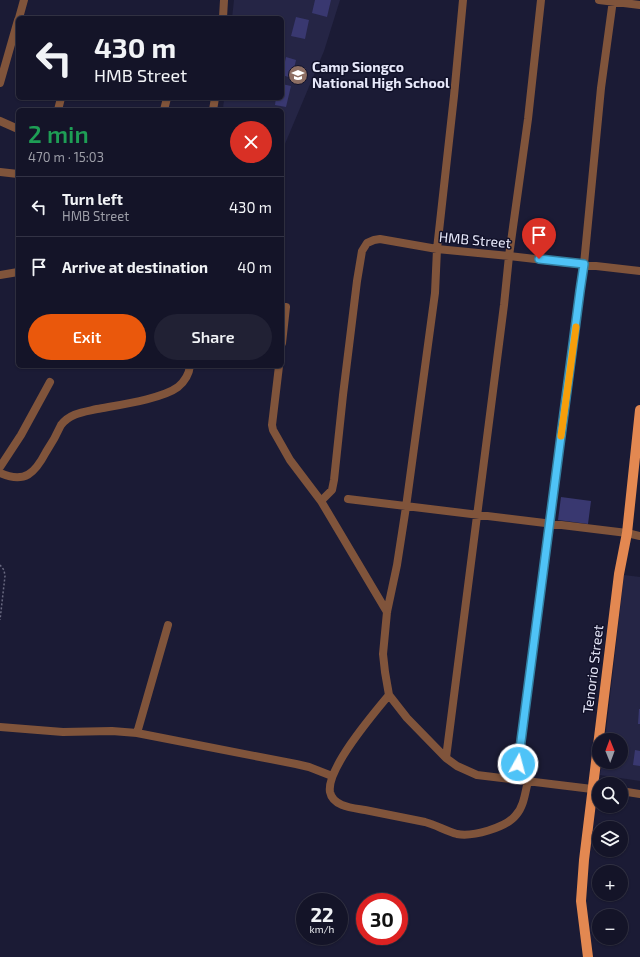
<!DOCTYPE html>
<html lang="en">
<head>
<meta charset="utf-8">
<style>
	body { margin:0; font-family:"Exo 2",sans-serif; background:#212134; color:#f1f3f6; height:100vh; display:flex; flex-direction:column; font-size:15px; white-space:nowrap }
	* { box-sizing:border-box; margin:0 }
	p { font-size:13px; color:#9d9ea8 }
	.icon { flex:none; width:22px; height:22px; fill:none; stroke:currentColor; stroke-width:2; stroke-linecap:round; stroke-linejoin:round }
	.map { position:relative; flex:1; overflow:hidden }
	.drawer { position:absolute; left:16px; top:108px; width:268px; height:260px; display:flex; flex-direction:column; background:#141428; border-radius:6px; box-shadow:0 1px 3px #0004,0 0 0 1px #333345 }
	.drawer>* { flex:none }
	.top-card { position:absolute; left:16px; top:16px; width:268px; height:84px; border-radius:6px; box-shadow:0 1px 3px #0004,0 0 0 1px #333345; background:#141428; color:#f1f3f6; overflow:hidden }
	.needle { width:26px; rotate:359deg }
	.controls { position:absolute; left:592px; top:733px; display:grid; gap:8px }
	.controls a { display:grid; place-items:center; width:36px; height:36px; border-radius:50%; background:#141428; box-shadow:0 1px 3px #0004,0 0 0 1px #333345; font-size:20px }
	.speed { position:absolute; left:296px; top:893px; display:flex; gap:8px; font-size:20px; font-weight:700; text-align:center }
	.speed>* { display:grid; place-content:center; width:52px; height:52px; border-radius:50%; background:#141428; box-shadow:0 1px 3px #0004,0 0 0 1px #333345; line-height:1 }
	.speed small { font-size:10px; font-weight:400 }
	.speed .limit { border:6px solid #d22; background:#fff; color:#111 }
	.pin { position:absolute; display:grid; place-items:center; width:34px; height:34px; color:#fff; margin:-41px -17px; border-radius:50% 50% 50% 0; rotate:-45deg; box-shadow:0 0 4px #0007 }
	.pin .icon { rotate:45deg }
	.me { position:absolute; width:44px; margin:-22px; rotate:7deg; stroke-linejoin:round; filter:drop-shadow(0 0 3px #0008) }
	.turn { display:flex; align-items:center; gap:14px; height:84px; padding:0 12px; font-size:18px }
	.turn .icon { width:52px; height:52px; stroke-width:2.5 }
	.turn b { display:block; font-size:28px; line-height:34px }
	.round { display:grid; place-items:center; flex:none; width:42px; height:42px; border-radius:21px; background:#212134 }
	.overview { display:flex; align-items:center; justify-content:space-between; height:68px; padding:0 12px }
	h1 { font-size:24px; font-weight:600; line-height:30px; color:#1e9e55 }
	.primary-button { display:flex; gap:8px; margin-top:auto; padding:8px 12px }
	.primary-button a { flex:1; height:46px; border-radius:24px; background:#ea580c; color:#fff; font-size:16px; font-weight:600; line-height:46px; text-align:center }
	.primary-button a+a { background:#212134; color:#f1f3f6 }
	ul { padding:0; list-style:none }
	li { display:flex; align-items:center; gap:12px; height:60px; padding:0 12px; border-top:1px solid #333345 }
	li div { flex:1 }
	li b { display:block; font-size:15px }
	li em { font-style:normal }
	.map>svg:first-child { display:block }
	.built { fill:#252545 }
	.building { fill:#393870 }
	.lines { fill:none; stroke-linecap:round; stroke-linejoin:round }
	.path { stroke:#696980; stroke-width:1.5; stroke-dasharray:2 2; stroke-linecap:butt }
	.minor { stroke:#80543b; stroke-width:8 }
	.primary { stroke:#e38851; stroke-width:10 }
	.route-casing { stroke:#337fa1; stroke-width:10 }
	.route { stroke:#4fc3f7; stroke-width:7 }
	.slow { stroke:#f59e0b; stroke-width:7 }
	.labels { text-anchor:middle; stroke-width:3; stroke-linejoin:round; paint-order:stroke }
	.poi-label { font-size:14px; font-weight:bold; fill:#e7e8fa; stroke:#12122a; text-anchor:start }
	.street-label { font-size:14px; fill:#e7e8fa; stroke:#12122a }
</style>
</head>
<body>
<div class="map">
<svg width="640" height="957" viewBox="0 0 640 957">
	<rect width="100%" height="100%" fill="#1b1b35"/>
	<path class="built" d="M234,0h106l-16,51 -42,100v-41h-59l1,-12h58v-80h-50z
		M624,575l16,2v204l-40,-6 2,-13h19v-22h-16z"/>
	<path class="building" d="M315,0h16l-4,17 -15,-4z
		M296,17l13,3 -4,19 -14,-3z
		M286,57l10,3 -4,18 -10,-3z
		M282,84l9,2 -5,21 -11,-2 1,-7h6z
		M561,497l30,4 -3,23 -30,-4z
		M639,709h1v15h-2z
		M635,750l5,1v15l-7,-1z"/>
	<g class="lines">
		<path class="path" d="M0,565l4,5 1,6 -5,44"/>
		<path class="minor" d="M541,0l-13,119 -19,137 -5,49 -58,453 11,8 20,9 115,14
			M599,0l41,5
			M19,18l5,-18
			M223,18l1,-18
			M0,83l18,-63
			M58,110l3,-12
			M164,110l3,-12
			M213,110l2,-12
			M0,121l18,8
			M0,172l18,2
			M0,275l18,-3
			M282,343l4,-36
			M279,366l-7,59 1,5 17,30 31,41
			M0,467l21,-32 29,-53
			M0,473c25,11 35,0 46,-21 6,-9 11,-18 15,-27 9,-12 23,-13 36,-16 21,-4 65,-10 81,-22 6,-5 11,-13 12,-21
			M348,499l279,34 13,3
			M387,612l-66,-111 11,-11 2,-10 9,-85 14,-114 5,-30 5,-8 7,-3 6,-1 57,10 72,7 131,15
			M389,695c-15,18 -63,74 -59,97 3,15 24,16 35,18 20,4 40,8 60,12 11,3 21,9 32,12 15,3 49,-6 59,-19 8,-9 9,-22 12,-34
			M0,727l63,5 49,-1 25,2 159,31 13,3 23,9
			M137,733l31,-108
			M446,758l-39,-40 -18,-23 -4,-23 -2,-18 4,-42 10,-47 9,-58 29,-214 2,-44 17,-153 9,-96
			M516,780l64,-489 4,-27 17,-176 12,-88
			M621,791l19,3"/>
		<path class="primary" d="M588,957l-7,-56 3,-41 35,-286 8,-41 13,-123"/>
	</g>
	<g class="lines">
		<defs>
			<path id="route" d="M518,764l62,-473 4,-27 -45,-5"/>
		</defs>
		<use href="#route" class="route-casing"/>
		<use href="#route" class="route"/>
		<path class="slow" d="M561,436l15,-109"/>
	</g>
	<defs>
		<symbol id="school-disc" viewBox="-11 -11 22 22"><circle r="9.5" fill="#8d6e63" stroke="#12122a"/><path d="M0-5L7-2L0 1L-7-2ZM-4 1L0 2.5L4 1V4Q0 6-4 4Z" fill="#fff"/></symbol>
	</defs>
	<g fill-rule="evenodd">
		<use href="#school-disc" x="287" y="64" width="22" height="22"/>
	</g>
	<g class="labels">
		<g class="poi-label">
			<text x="312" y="72">Camp Siongco<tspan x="312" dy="16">National High School</tspan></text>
		</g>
		<g class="street-label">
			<text transform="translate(475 240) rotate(5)" y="5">HMB Street</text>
			<text transform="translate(593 669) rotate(-83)" y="5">Tenorio Street</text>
		</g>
	</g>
</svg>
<div class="controls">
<a><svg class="needle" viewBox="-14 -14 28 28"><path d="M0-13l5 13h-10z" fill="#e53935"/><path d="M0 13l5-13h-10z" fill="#9d9ea8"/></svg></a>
<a><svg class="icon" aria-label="search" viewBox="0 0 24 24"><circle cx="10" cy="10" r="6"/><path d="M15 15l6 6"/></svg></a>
<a><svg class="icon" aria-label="layers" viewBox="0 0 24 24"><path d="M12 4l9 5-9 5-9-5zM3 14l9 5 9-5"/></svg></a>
<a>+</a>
<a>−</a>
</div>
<div class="speed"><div>22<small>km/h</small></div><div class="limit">30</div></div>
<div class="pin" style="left:539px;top:259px;background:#d93025"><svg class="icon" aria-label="arrive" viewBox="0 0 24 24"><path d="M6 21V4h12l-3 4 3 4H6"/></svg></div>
<svg class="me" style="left:518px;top:764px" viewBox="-20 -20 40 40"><circle r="17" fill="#4fc3f7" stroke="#fff" stroke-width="3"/><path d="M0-11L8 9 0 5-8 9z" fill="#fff"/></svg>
<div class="top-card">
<div class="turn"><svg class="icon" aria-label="left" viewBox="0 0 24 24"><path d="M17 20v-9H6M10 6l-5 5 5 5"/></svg><div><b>430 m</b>HMB Street</div></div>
</div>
<section class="drawer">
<div class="overview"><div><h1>2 min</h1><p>470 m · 15:03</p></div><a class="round" style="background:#d93025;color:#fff"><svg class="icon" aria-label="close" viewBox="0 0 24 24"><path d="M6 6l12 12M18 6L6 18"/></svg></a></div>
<ul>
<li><svg class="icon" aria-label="left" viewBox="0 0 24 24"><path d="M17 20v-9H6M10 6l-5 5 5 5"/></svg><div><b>Turn left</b><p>HMB Street</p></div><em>430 m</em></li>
<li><svg class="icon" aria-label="arrive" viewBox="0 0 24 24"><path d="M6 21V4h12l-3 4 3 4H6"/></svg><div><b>Arrive at destination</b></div><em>40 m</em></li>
</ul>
<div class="primary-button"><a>Exit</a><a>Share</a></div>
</section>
</div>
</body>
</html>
